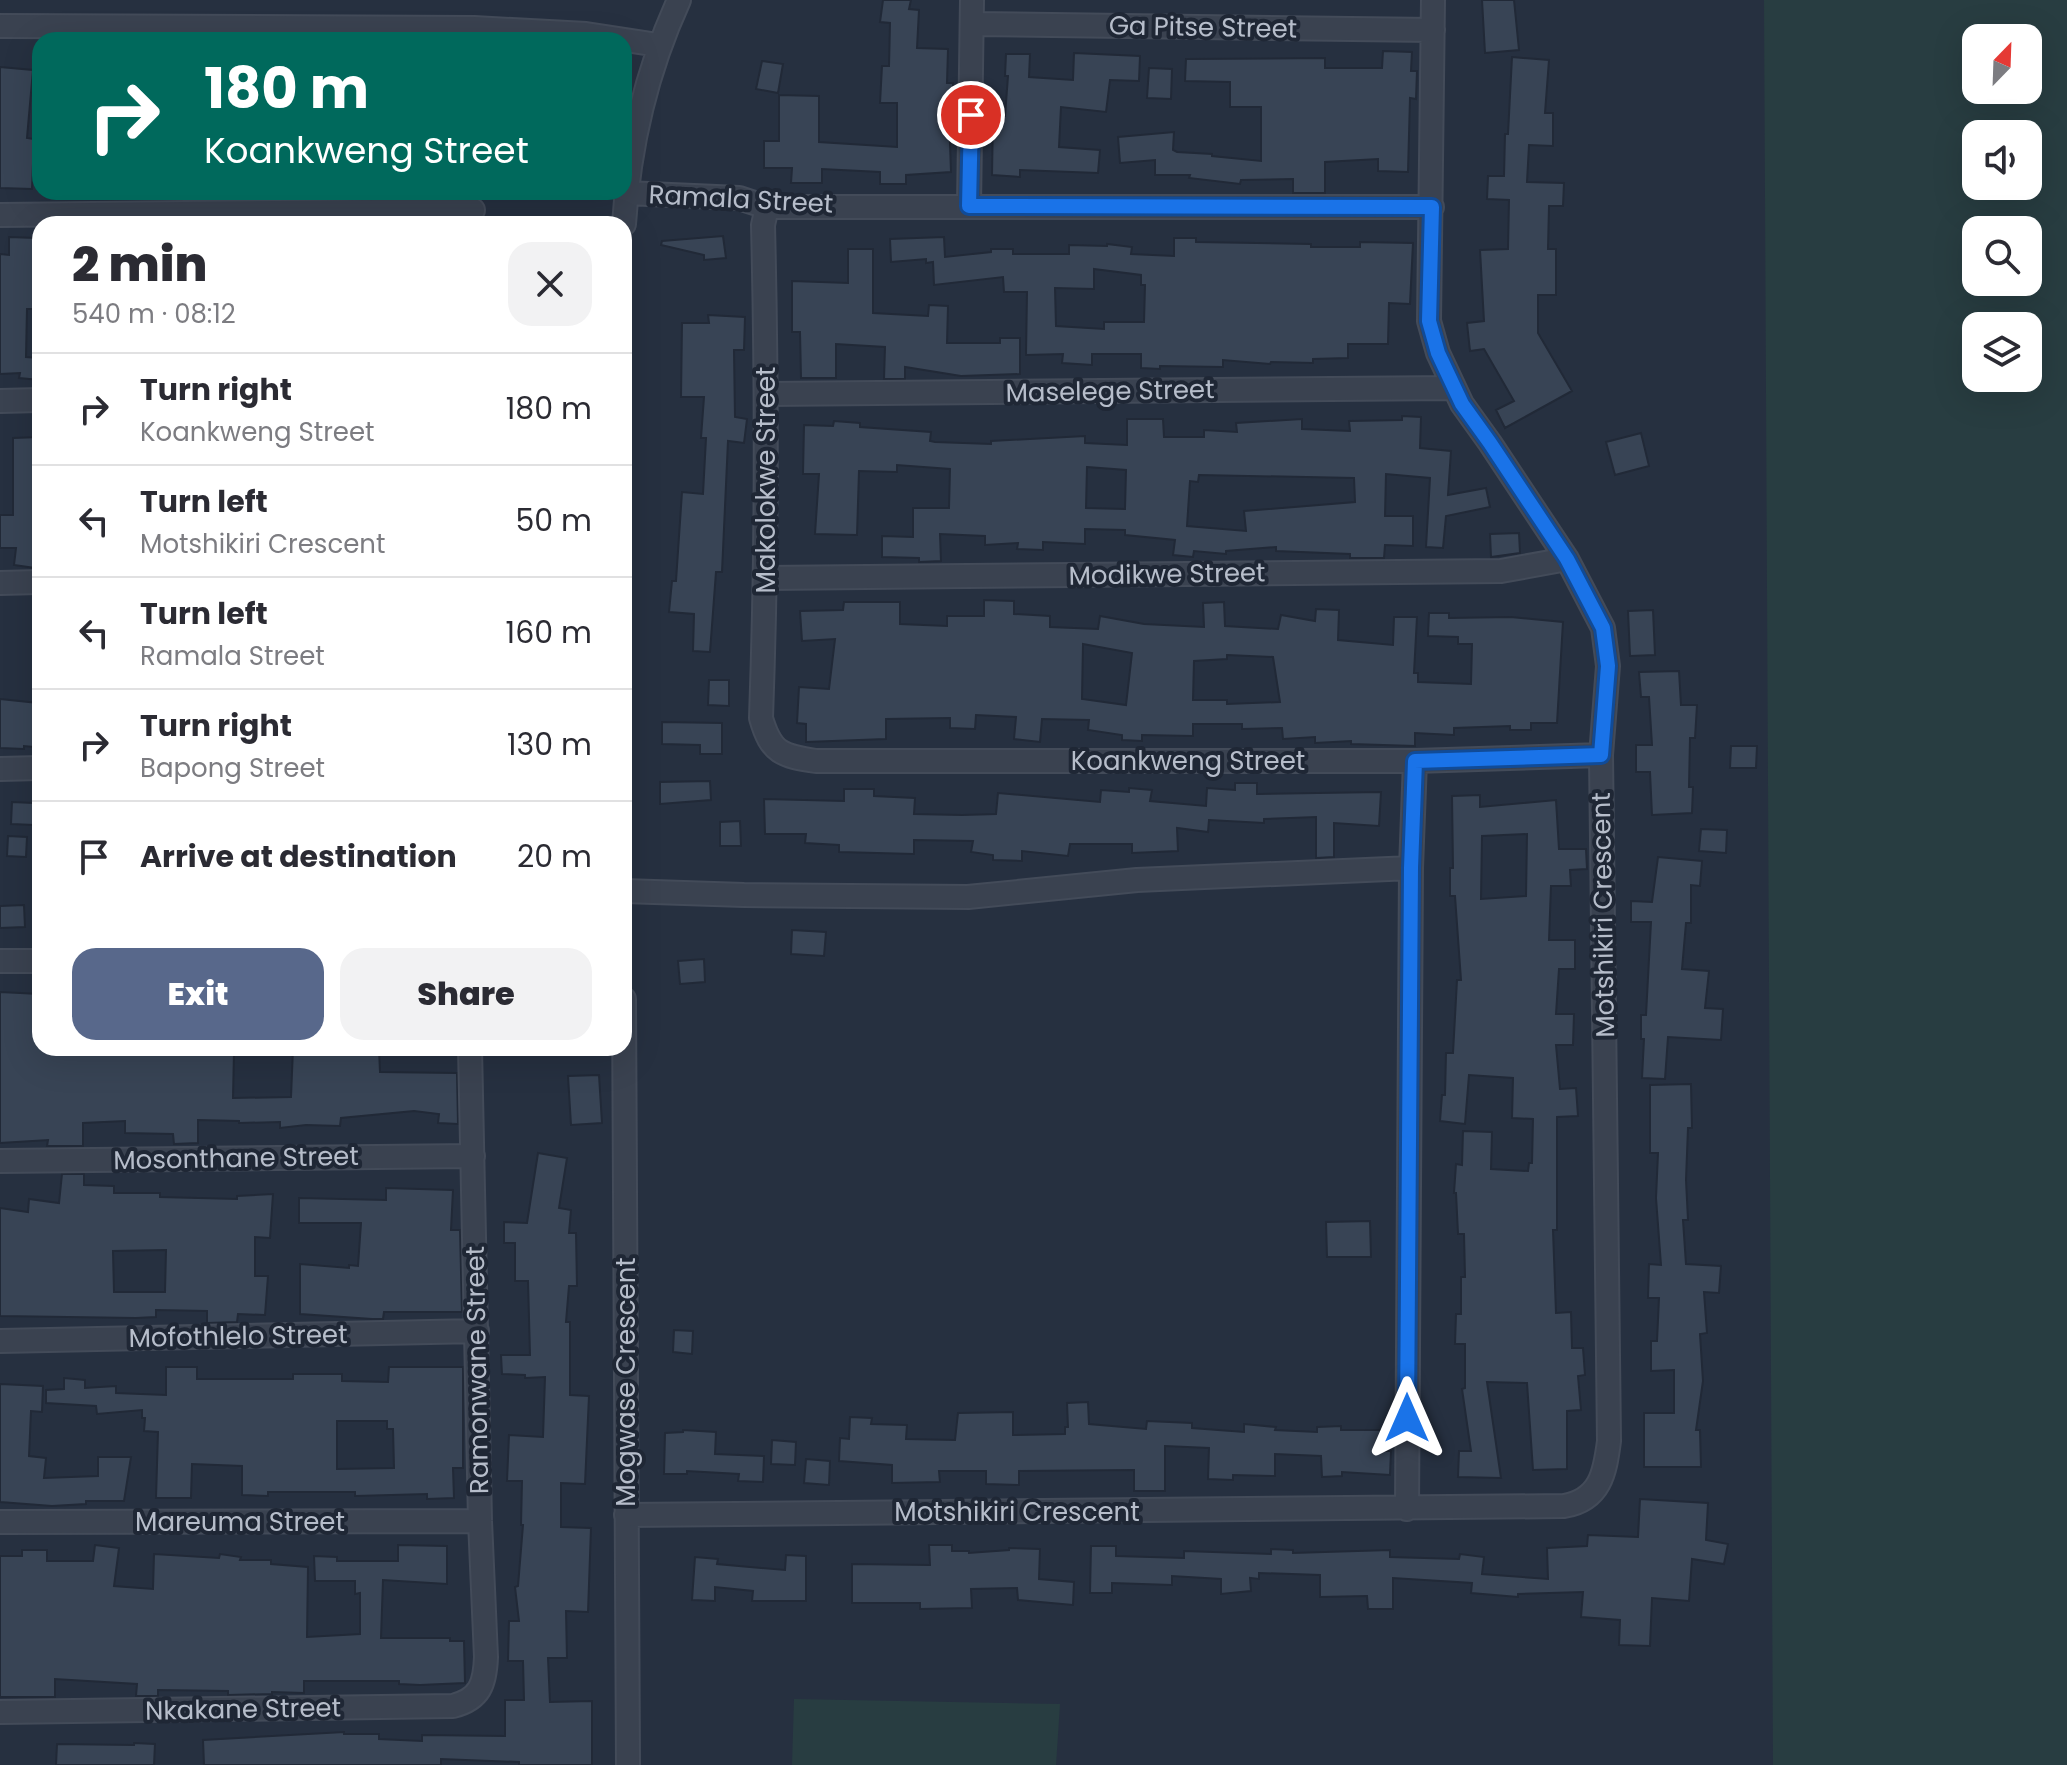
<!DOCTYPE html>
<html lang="en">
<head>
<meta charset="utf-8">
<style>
	body { margin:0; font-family:Poppins,sans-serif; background:#f2f2f3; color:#2b2b33; height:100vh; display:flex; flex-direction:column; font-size:30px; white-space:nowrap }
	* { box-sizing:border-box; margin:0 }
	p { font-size:26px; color:#7c7c81 }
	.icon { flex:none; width:44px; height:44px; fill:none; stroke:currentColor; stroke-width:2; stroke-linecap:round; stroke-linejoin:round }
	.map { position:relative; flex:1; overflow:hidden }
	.side { position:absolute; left:32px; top:216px; width:600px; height:840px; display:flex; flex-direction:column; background:#fff; border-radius:24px; box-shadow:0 8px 32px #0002 }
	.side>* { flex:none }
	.top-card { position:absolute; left:32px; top:32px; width:600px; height:168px; border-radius:24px; box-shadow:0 8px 32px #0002; background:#00695c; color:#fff; overflow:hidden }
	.needle { width:52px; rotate:23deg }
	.controls { position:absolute; left:1962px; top:24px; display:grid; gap:16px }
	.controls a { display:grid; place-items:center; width:80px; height:80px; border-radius:16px; background:#fff; box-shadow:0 8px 32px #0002; font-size:40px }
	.pin { position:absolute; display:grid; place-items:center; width:68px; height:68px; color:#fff; margin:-34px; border:4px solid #fff; border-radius:50%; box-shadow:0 2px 8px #0007 }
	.me { position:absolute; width:88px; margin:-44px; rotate:0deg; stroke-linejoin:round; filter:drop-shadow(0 0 6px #0008) }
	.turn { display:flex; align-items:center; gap:28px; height:168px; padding:0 40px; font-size:36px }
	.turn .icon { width:104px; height:104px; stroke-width:2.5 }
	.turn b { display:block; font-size:56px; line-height:68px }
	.round { display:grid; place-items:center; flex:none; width:84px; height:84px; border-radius:24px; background:#f2f2f3 }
	.overview { display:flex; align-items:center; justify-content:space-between; height:136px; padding:0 40px }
	h1 { font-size:48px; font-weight:800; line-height:60px }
	.button { display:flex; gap:16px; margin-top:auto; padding:16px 40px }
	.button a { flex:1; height:92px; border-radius:24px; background:#58688b; color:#fff; font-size:32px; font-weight:800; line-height:92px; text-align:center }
	.button a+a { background:#f2f2f3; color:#2b2b33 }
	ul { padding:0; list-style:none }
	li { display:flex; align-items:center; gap:24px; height:112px; padding:0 40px; border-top:2px solid #e1e1e2 }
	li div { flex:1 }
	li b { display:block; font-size:30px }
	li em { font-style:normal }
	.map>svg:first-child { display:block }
	.green { fill:#283d41; fill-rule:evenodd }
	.building { fill:#384455; stroke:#212937; stroke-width:2; fill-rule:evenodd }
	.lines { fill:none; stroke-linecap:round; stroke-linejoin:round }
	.minor-casing { stroke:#434b59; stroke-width:26 }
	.minor { stroke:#3a4250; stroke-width:22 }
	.route-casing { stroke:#114b97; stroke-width:20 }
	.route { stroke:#1a73e8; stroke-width:14 }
	.labels { text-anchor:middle; stroke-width:8; stroke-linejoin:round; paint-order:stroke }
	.street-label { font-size:26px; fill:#b6bdca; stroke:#1f2735 }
</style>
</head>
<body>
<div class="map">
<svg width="2067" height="1765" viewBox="0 0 2067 1765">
	<rect width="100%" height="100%" fill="#263040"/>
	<path class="green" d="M1764,0h303v1765h-294zM1976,38h52v52h-52zM1976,134h52v52h-52zM1976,230h52v52h-52zM1976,326h52v52h-52z
		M794,1699l266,5 -4,61h-264z"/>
	<path class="building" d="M883,0h28l-2,9 10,1 -2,38 31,1 -1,34h6v32h-4l2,57 -45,3v9h-26v-12l-58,-3v14h-31l1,-15h-28v-27h15v-46l40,1v46l78,5v-44h-17l2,-37h7l1,-43 -10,-1z
		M1482,0h32l5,50 -34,3z
		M1383,51l29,1 -1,19h6l-1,28 -6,-1 -2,74 -30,-1v-12l-53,3v31h-32v-14l-52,1 -1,4 -51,-6 1,-3h-35v-15l-35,3 -2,-26 56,-5 -1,18 4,2 35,2v2l49,5v-54h-31v-25l-45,-1 1,-22 139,-1v10h57z
		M1074,53l66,3 -1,25 -29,-1 -4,32 -45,-5 -2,40 41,3 -2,23 -78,-3v7l-28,-2 1,-60 12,1 3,-40h-3l1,-22h24l-1,23 44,3z
		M1512,57l37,3 -4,53h8v33l-24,-1 -2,37 37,1 -1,23h-14l-1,43h8v46h-18v38l34,58 -67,37 -9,-18 18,-9 -30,-52 -14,2 -3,-28 17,-2 -4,-71 28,-1 1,-49 -22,-1 1,-23h16l1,-42h3z
		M762,61l21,3 -5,29 -22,-4z
		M0,67l33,3 -6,68 7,1 -2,50 -32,-1z
		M1149,68l23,1 -1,30 -24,-1z
		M723,236l3,22 -22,2v-5l-43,-10 1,-4z
		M9,237l27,1 -2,71h-7l-1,48 14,1v22l-21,-2 1,-5 -20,1v-120l9,1z
		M944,237l1,20 46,-5v-3h22v5h56v-9l38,1v-2l25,3 -1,7 43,2v-18h22v4l115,2v3h49v-5l53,1 -3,61 -21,-1 -1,41h-40v14l-35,1v4l-42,-1 -1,2 -47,-4v7l-63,-1v3l-19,-1v-14h-49v11l-30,-2 1,-9 -37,1 1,-63h-23l-1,-15 -69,8 -1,-23 -7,1v-4l-35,3 -1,-23zM1094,269l47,6v10h4l-1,37h-40v7l-48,-3 -1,-38 39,1z
		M848,249h25v64l55,3 1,-11 19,1 -1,37h53v-5h20v36l-59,2 -56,-9v12h-21l1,-32 -49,-3v34h-35l-1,-46h-8v-51l56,2z
		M708,315l37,2 -1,33h-10l1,67 12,2 -3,24 -16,-2 -6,131h-6l-6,80 -17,-1 1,-37 -25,-2 3,-31h4l6,-89 21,2 3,-56h-5l3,-41h-23l1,-74h27z
		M1402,416l19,1 -1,31 31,3 -3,44 38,-7 4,19 -44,9 -3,32 -17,-1 4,-69 -44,-4 -1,42h28v30l-28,-1 -1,13h-34v-4l-74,-3v-4l-50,4v3l-32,-3 -1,6 -20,-2 2,-15 -50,-5v-5l-40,-1v15l-42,-2v8l-26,-1 1,-6 -33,2v-9l-45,-2 1,27 -22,1v-4l-37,-1v-21l31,1v-29h36l1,-39 -53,-4v7l-38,-1 -2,64 -42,-1 4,-60h-16l1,-49 29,1 1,-5 26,2v4l71,5 -1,9 5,1 56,2v-3l94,-5v7l42,2v-26h36l1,18h40v-7l33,2 -1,-9 66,-4v10l48,2 -1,-10 53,-1zM1087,467l39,3 -1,39 -39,-1zM1199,475l155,3 1,24 -111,9 2,20 -59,-5 3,-45 8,1z
		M1641,433l8,33 -34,9 -9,-33z
		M40,437v81l-5,50 -21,-3 2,-17h-16v-33h13v-77z
		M1519,533l1,20 -29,4 -1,-23z
		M984,600l30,1v13l36,2v11l48,2 2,-13 44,8 60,3 -1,-24 21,-1 1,24 53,3 3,-14 34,6 1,-12 23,1 -1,30 55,5 1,-28h23l-3,56h4v9l53,2 1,-40h-14v-7l-30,-1 1,-23h20v5l62,-1 52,5 -6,101h-26v7h-21v-4l-56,2v7l-39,-2v13l-64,-2v-3l-36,2v-6l-32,2 -1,-11 -40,1v-5h-49v12l-51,-1v6l-20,-1v-5l-34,-5 1,-10 -47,-1 -2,23 -26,-3 2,-22 -40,-2 -1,14 -25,-1v-10l-64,1v20l-80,3v-18l-9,-1 2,-36 30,2 6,-50 -33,2 -2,-30 43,-1 1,-8h56v22l47,2v-10h37zM1083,644l49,9 -6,52 -44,-6zM1227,655l46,2 7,45 -53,2v-4h-34l1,-39 33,-2z
		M1653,610l2,45 -25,1 -2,-45z
		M1679,671l2,34h16l-2,33h-5l-1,49h4l-1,26 -40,2 -2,-43h-14v-27h16l-3,-48h-8l-2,-25z
		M709,680h20v26l-21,-1z
		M0,699l38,4 -4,44 -10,-1v3l-24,-1z
		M662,722l60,1v31h-22v-9l-38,-1z
		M1731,746h26l-1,22h-26z
		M710,781l1,19 -51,4v-22z
		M1235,783h22v11l124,-2 -2,34 -45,-3v34l-18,1v-41l-52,2v4l-55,-3 -1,12 -31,-4 1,23 -46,2v-9h-62l-2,12 -46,-5v10l-29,-1v-5l-22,-3 2,-11 -59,-1v14l-75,-2v-7l-34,-2 1,-9h-41l-1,-35 80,2v-12h30v7l41,2 -1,16 48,1 34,-1 2,-21 102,9 1,-12 28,2v-4l23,2 -2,11 56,5 1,-18 28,2z
		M1480,795v12l76,-7 3,49h27l1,20 -17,1 1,16h-20l-2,54h26v29h-16l-3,45h18l-1,31h-17l4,44 16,-1 2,28 -21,1v113h-4l3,83 15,-1 1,36h11l2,27 -7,1 3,34 -14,1v58l-34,1 -6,-87 -40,-1 14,96 -43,-1 1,-26h12l-9,-62 3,-1v-44h-10l1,-30h5v-37h4l-1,-43h-6l-2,-41h-2l2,-29 6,1 1,-34 29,1 -1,37 37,2 1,-8h3l1,-44 -21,-1 1,-40 -44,-3 -4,49 -25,-3 2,-26h3l1,-42h7l4,-73h4l-6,-84h-5v-28h3l-1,-72zM1527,834l-1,62 -45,3 1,-63z
		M12,802l22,1v22l-23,-1z
		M740,821l1,25h-21v-24z
		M1701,829l26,1 -1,23 -27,-2z
		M8,836l19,1 -1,20 -19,-1z
		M1658,857l44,4 -2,25 -9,-1v38h-5l-4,46 27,2 -4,37 18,1 -2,31 -53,-3 -3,42 -23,-1 2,-39h-3v-24h5l5,-93h-20v-21l21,1z
		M24,905l1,22 -25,1v-22z
		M792,930l34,2 -2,24 -33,-2z
		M704,959l1,23 -25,2 -2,-23z
		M0,992l40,2v54h138v2l56,2 -1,46 58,-1 2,-49h86l1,24 77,1 1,51 -20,-1 1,-9 -25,-3 -73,7 -1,8 -34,-1 -26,3v-6l-41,1v-2l-41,-1v23l-24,1 -1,-10 -48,-1v-12l-42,2v23h-36l1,-6 -48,3z
		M599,1075l3,48 -31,2 -3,-49z
		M1691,1084l1,44h-4l-2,52 2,40h-5l3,44 35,2 -2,27 -15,-1 3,41 -7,1 3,47 -7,49h4l1,37h-57v-54h30v-43l-23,1v-30h6l2,-43h-11l1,-34 12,1 -5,-67 2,-45h-8v-68z
		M538,1153l29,5 -8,50 12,2 -2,23h7l1,53h-8l-3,36h4v73l19,1 -4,88 -24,-1v44l30,1 -3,84 -22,-1 1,47h-19l2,44 42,-1v64h-73v-3l-78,-3v6h-237l-1,-25 141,-8v2h35v5l43,2v-6l83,1v-36h19l-1,-39h-15l1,-40h10l-4,-34 3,-1 5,-61h-2l1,-44h-15l2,-46 34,2 2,-60 -20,1v-3l-23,-1 -1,-19h29l-2,-74h-13v-38h-11v-21l23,1z
		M62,1174h22v11l30,1v7h46v4l77,2v-3l36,-2 -3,44 -15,-1v39h13l-3,39 -27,-1 -1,8 -30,1v-12l-51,-1v7l-20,1 -136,-2v-108l28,4 1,-13 30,4zM166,1250l-1,42h-51l-1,-41z
		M386,1188l67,2 -2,40h9l2,82h-78l-1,7h-11l-72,-5v-50l49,4v-3l9,1 3,-43h-62v-25l87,2z
		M1370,1221l1,36h-44l-1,-35z
		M674,1330l19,1 -1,23 -19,-2z
		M166,1367h31v12h96v-5h49v7l46,1 1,-15h74v101h-10l1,30 -27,1v-5l-72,2v-4h-87v4l-26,-1v-29l-50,-2 -1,34h-35l2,-66 -14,-1 1,-13h-3v-8l-45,4 -1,-8 -50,-3v-13l18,-1v-11l21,2v8l31,-2v7l50,2zM337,1421h50v8h6l1,39 -57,1z
		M0,1384l43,2 -1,26 -11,-1 -2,45 17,2 -2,20 54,-2v-19h33l-7,44h-38v3l-34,2 -52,-4z
		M1088,1402l1,22 57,5 1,-8 45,2v5l52,4v-8l32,3 -1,3 42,2v-5l24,-1v4h42v21h8l-1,24 -48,-3v4l-20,1 -1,-21 -46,-2v22l-42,-1v5l-25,-1 1,-31 -44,-2v45h-31v-21l-115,1v14l-33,-1v-13h-47l1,11 -48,1v-18l-53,-4 1,-23 9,1 1,-22 22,1 -1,6 36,1 -1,14 49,1 3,-27 55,-1v23l52,-1v-7h3l-1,-24z
		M683,1430l33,2 -1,22 49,2 -1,26 -25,-1 1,-7 -52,-3v3h-23l1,-41 18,-1z
		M772,1440l24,2 -1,23 -24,-1z
		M806,1459l24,2 -1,24 -25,-2z
		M1640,1499l68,4 -2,37 22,4 -4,20 -32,-5 -3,42 -37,-3 -2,48 -31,-1 1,-25 -39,-3 2,-25 -65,2v3l-47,-4 1,-10 -79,-5v31h-25l-1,-13 -47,1v-22l-61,-2v6l-9,-1 1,13 -30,3v-15l-49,-3v9l-60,-2v10h-22l1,-47h25v10l68,2v-7l87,3v-5l22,1v3l97,-3v7l69,2 1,-5 24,3 -2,17 66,5 -1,-31 40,-2 1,-11 50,2z
		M95,1545l24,3 -5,38 39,3 1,-35 65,4 1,-4 21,3 -1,3h31v4l37,3 -1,70 53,-3v-41l-5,1v-13h-40l-1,-25 23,1v4h61v-16l49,1v38l-64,-4 -2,58h69v3h14l1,42 -45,2 -21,-1v-3h-95v12l-32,-1v2l-44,1v-4l-70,-1v6h-22l1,-12 -82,-5v18h-55v-141h22v-6h25v11h46z
		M929,1545h23v6h17v2l40,-3v-2l31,1 -1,30 35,3 -1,23 -55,-5 -1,-12 -46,1 1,19 -52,1v-6h-68v-39l78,1z
		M786,1555l20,1v45h-54l1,-10 -38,-4v14l-23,-1 3,-43 23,2 -1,5 68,6z
		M134,1743l21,1 -1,21h-98l1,-21 77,1z"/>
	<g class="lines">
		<defs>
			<path id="minor" d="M972,24l461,6
				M0,26l474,2 112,6 72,11
				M626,193l113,5 28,9h665
				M969,206l3,-206
				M767,207l-4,18c4,165 4,328 -2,493 10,35 21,38 55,43h599l186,-6
				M0,215l473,-5
				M624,224c5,-79 22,-152 55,-224
				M767,394l686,-6
				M0,401l40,-1
				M766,578l735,-7 66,-12
				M0,583l40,-1
				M0,769l40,-1
				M624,891l120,4 224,2 169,-17 274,-12
				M0,961h40
				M624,999l4,766
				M0,1161l473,-5
				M0,1341l477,-10
				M1407,1509l4,-641 4,-107
				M626,1515l938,-9c36,-6 41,-33 45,-65l-8,-686 7,-89 -5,-38 -36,-69 -77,-116 -28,-39 -24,-51 -9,-32 4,-321
				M0,1522l480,-1
				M0,1712l453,-6c27,-7 32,-22 33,-49l-6,-136 -10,-473"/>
		</defs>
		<use href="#minor" class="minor-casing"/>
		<use href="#minor" class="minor"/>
	</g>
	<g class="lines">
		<defs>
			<path id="route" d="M971,115l-2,91 463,1 -3,114 9,32 24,51 28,39 77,116 36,69 5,38 -7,89 -186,6 -4,107 -4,550"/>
		</defs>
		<use href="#route" class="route-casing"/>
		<use href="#route" class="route"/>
	</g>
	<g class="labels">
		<g class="street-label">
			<text transform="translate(1203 27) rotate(1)" y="9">Ga Pitse Street</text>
			<text transform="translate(741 199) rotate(3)" y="9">Ramala Street</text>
			<text transform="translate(1110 391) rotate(-1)" y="9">Maselege Street</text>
			<text transform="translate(766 480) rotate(-90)" y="9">Makolokwe Street</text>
			<text transform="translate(1167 574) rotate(-1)" y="9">Modikwe Street</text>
			<text x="1188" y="770">Koankweng Street</text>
			<text transform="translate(1603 915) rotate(-91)" y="9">Motshikiri Crescent</text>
			<text transform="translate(236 1158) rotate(-1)" y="9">Mosonthane Street</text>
			<text transform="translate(238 1336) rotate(-1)" y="9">Mofothlelo Street</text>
			<text transform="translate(477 1370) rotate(-91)" y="9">Ramonwane Street</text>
			<text transform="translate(626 1382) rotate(-90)" y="9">Mogwase Crescent</text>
			<text x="1017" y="1521">Motshikiri Crescent</text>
			<text x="240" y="1531">Mareuma Street</text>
			<text transform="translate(243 1709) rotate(-1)" y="9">Nkakane Street</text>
		</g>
	</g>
</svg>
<div class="controls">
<a><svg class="needle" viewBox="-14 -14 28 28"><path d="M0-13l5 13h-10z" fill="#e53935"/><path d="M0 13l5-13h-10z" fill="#7c7c81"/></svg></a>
<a><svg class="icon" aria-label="sound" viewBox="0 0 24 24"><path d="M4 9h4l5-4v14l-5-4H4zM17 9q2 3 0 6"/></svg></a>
<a><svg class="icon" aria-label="search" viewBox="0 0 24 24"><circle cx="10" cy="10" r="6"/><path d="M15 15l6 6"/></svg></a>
<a><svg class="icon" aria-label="layers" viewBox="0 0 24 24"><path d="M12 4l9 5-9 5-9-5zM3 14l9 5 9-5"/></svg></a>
</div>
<div class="pin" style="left:971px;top:115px;background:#d93025"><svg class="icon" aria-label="arrive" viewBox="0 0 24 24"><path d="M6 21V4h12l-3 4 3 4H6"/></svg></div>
<svg class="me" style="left:1407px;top:1418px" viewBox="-20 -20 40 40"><path d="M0-17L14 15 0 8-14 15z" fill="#1a73e8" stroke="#fff" stroke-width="4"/></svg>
<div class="top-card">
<div class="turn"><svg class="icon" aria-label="right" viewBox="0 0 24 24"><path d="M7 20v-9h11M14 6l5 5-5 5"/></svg><div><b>180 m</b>Koankweng Street</div></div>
</div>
<section class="side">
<div class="overview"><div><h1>2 min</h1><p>540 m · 08:12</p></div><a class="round"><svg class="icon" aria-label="close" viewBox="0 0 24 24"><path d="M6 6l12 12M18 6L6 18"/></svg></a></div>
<ul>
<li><svg class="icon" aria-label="right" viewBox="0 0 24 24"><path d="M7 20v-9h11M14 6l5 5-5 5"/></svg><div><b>Turn right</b><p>Koankweng Street</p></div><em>180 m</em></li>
<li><svg class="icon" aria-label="left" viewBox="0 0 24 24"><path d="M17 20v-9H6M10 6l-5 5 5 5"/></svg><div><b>Turn left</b><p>Motshikiri Crescent</p></div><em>50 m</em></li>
<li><svg class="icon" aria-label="left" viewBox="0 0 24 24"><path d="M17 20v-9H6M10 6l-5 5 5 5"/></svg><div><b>Turn left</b><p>Ramala Street</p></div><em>160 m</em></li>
<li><svg class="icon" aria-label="right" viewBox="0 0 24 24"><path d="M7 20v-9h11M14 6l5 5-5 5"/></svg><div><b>Turn right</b><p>Bapong Street</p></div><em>130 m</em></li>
<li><svg class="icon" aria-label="arrive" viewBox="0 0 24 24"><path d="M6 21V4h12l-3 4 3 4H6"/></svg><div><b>Arrive at destination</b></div><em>20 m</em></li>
</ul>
<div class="button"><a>Exit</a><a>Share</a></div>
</section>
</div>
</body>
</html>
